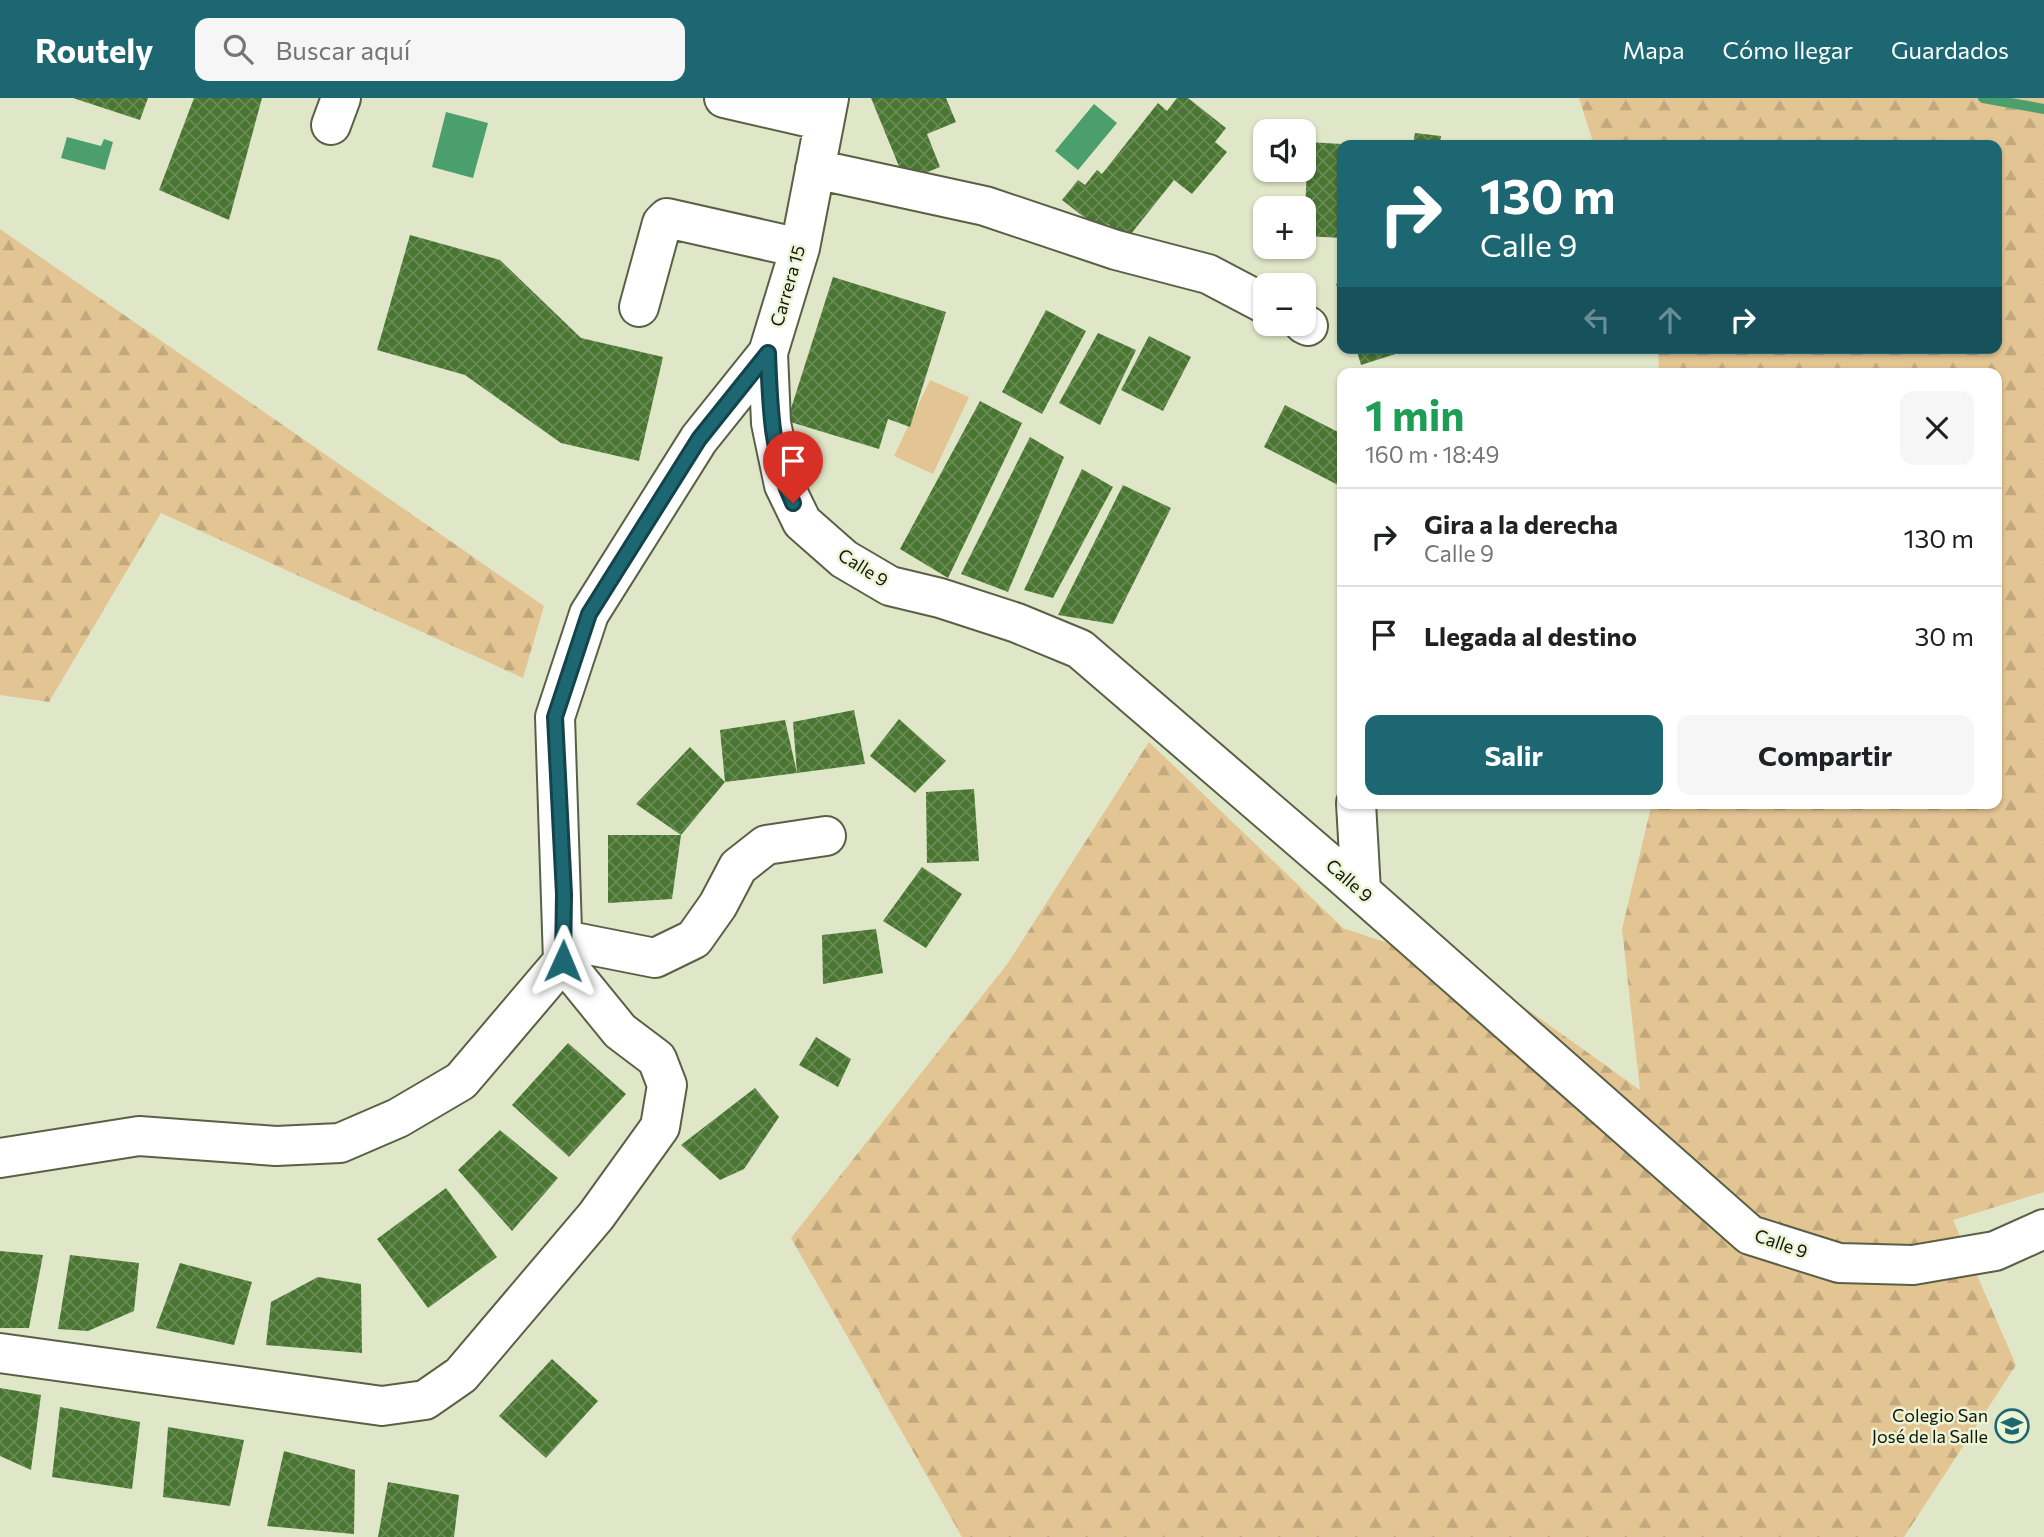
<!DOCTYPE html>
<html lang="es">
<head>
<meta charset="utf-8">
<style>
	body { margin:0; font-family:Commissioner,sans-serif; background:#f6f6f6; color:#202124; height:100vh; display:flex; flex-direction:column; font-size:26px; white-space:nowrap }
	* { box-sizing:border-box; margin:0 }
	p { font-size:23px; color:#757577 }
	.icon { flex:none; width:38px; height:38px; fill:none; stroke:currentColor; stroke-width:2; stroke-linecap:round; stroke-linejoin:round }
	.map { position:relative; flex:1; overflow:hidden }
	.panel { position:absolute; left:1337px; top:270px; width:665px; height:441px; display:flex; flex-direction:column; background:#fff; border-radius:14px; box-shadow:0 2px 5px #0004 }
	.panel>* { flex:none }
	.banner { position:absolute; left:1337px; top:42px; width:665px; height:214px; border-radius:14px; box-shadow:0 2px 5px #0004; background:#1d6773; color:#fff; overflow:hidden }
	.buttons { position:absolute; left:1253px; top:21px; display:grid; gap:14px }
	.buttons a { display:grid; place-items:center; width:63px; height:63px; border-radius:14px; background:#fff; box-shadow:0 2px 5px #0004; font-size:35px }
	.pin { position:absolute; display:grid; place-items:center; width:60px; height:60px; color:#fff; margin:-72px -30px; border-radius:50% 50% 50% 0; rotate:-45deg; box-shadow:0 0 7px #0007 }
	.pin .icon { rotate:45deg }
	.me { position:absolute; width:77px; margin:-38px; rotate:1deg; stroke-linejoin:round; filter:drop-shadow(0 0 5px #0008) }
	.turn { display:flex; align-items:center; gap:24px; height:147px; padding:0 28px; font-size:32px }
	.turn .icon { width:91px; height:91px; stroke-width:2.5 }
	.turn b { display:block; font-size:49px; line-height:60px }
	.lanes { display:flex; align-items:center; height:66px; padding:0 28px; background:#0003; justify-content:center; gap:35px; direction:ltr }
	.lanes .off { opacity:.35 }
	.round { display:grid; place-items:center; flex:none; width:74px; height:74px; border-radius:14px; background:#f6f6f6 }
	.summary { display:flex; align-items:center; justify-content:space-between; height:119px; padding:0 28px }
	h1 { font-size:42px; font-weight:700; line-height:52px; color:#1e9e55 }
	.action { display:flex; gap:14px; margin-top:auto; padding:14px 28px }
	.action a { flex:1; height:80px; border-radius:14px; background:#1d6773; color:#fff; font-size:28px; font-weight:700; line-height:80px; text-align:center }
	.action a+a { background:#f6f6f6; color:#202124 }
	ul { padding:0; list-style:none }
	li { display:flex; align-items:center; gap:21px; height:98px; padding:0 28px; border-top:2px solid #e0e0e0 }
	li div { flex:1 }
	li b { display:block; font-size:26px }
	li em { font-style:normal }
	header { display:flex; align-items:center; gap:42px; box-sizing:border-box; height:98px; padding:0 35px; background:#1d6773; color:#fff }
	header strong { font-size:33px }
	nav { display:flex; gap:38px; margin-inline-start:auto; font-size:24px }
	.search { width:490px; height:63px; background:#f6f6f6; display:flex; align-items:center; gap:18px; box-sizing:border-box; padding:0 24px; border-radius:14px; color:#757577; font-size:26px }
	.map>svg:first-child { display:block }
	.green { fill:#e3c593 }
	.forest { fill:url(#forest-firs) }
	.water { fill:#4b9f6c }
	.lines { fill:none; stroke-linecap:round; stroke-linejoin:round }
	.stream { stroke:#4b9f6c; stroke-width:10 }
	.building { fill:url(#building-cross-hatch) }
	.minor-casing { stroke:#5a6045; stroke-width:42 }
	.minor { stroke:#fff; stroke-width:38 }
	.route-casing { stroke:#13434b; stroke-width:18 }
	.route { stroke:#1d6773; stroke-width:12 }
	.labels { text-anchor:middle; stroke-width:5; stroke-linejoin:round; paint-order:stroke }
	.street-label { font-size:18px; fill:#14160b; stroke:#edf4d5 }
	.poi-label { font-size:18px; fill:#14160b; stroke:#edf4d5; text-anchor:end }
</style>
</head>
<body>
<header>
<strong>Routely</strong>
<div class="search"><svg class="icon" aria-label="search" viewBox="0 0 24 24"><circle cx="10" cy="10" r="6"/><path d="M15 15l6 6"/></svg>Buscar aquí</div>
<nav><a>Mapa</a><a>Cómo llegar</a><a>Guardados</a></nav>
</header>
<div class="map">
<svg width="2044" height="1439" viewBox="0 0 2044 1439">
	<defs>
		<pattern id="forest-firs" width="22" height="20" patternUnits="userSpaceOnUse" patternTransform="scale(1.75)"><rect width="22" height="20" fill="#e3c593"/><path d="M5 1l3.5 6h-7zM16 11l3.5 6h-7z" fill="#c2a87d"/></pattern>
		<pattern id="building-cross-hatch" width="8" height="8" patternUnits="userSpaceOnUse" patternTransform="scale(1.75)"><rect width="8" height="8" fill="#497630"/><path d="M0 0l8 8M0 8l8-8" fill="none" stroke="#6a8a58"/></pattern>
	</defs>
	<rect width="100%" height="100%" fill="#e0e7c8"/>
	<path class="green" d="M930,282l39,17 -36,77 -39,-18z"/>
	<path class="forest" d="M1579,0h465v1094l-91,28 63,145 -112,172h-942l-171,-299 217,-275 141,-221 194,186 132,44 165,118 -18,-161 30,-126h345v-430h-338l-1,-25h339v-203h-403z
		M0,131l544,377 -21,72 -362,-165 -112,189 -49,-7z"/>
	<path class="water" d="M1094,6l23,19 -39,47 -23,-19z
		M446,14l42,11 -15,55 -41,-11z
		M67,39l34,9 3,-7 9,3 -8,28 -44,-12z"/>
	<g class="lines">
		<path class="stream" d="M1983,0l61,11"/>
	</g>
	<path class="building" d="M73,0h75l-8,22z
		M194,0h68l-33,122 -70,-30z
		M871,0h75l10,24 -29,12 13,33 -35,14z
		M1177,0h11l38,30 -11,14 12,10 -35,42 -18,-14 -47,59 -19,-15 -6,7 -40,-31 16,-20 7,5 12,-15 5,4 56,-71 9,8z
		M1415,35l26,3 -1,9h-27z
		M1308,44l34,2v94l-38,-2z
		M410,137l90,25 81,78 82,19 -24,104 -78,-18 -96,-68 -88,-25z
		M833,179l113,35 -36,115 -22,-8 -9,30 -92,-28z
		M1342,184v19l-6,-17z
		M1046,212l40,21 -44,83 -40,-22z
		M1098,235l38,17 -36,75 -41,-22z
		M1149,238l42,21 -28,54 -42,-21z
		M1356,250h54l1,1 -50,16z
		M980,303l42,22 -74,155 -48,-29z
		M1285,307l57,29v53l-78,-40z
		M1030,339l34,20 -56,135 -47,-18z
		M1082,371l31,18 -60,111 -29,-8z
		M1123,387l48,23 -58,116 -55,-9z
		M854,612l11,54 -68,9 -4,-51z
		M899,621l47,42 -31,32 -45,-37z
		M785,622l12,53 -72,9 -5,-52z
		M690,649l35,35 -44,53 -45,-31z
		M974,691l5,72 -52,2 -1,-71z
		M608,737h73l-9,64 -64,4z
		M922,769l40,27 -36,54 -43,-27z
		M876,831l7,44 -60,11 -1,-49z
		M816,939l35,22 -13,28 -39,-22z
		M568,945l58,51 -57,63 -57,-52z
		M755,990l24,29 -35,52 -24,11 -39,-35z
		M500,1032l58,48 -46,53 -54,-61z
		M446,1090l51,69 -69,51 -51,-69z
		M0,1153l43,4 -14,73h-29z
		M70,1157l69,8 -5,48 -46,20 -30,-2z
		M180,1165l72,19 -18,63 -78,-17z
		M318,1179l43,7 1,69 -96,-8 5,-43z
		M552,1261l46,42 -52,57 -47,-42z
		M0,1290l41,7 -10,75 -31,-14z
		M60,1309l80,15 -8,67 -80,-12z
		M168,1329l76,13 -14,66 -67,-9z
		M284,1353l71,19 -1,64 -87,-8z
		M388,1384l71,13 -5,42h-76z"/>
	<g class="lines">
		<defs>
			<path id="minor" d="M724,0l100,23
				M331,27l10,-27
				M815,71l170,37 131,44 92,24 57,30
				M639,209l23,-84 5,-5 133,30
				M1304,226l4,2
				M768,255l3,70 13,62 18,37 42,37 46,27 50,12 77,25 63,26 259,223 411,363 89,28 74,2 82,-14 49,-22
				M1356,705l5,88
				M564,842l91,18 39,-19 24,-34 20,-38 28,-22 60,-9
				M563,863l-8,-244 34,-103 110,-175 69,-86 32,-105 29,-150
				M0,1060l139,-22 137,10 64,-3 58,-25 63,-37 102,-120
				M0,1255l382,53 43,-6 36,-25 135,-159 64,-89 7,-42 -10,-26 -37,-28 -57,-70"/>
		</defs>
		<use href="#minor" class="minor-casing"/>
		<use href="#minor" class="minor"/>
	</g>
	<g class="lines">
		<defs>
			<path id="route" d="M563,863l1,-67 -9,-177 34,-103 110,-175 69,-86c2,51 3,103 25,150"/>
		</defs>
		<use href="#route" class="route-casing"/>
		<use href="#route" class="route"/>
	</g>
	<defs>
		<symbol id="university-ring" viewBox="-11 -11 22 22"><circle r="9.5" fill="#edf4d5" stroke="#1d6773" stroke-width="1.5"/><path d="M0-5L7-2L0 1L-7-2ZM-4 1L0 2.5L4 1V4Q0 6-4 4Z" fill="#1d6773"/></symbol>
	</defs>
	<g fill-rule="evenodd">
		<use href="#university-ring" x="1993" y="1309" width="38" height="38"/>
	</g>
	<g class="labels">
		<g class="street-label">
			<text transform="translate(788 188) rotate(-74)" y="6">Carrera 15</text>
			<text transform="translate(863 470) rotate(32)" y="6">Calle 9</text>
			<text transform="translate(1349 783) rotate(41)" y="6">Calle 9</text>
			<text transform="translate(1781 1146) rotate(19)" y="6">Calle 9</text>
		</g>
		<g class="poi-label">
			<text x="1988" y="1324">Colegio San<tspan x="1988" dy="21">José de la Salle</tspan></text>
		</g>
	</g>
</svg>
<div class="buttons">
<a><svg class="icon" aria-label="sound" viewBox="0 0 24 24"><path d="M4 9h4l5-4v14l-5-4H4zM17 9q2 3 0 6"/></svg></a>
<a>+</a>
<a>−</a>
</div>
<div class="pin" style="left:793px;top:405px;background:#d93025"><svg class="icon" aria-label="arrive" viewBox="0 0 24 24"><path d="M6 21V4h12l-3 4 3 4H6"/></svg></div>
<svg class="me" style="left:563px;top:863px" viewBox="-20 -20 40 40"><path d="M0-17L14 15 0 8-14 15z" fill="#1d6773" stroke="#fff" stroke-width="4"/></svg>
<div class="banner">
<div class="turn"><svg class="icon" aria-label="right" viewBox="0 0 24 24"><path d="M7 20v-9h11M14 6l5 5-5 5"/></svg><div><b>130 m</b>Calle 9</div></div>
<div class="lanes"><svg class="icon off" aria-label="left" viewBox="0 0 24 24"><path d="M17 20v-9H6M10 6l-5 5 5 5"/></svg><svg class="icon off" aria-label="ahead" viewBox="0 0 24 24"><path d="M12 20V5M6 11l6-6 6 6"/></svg><svg class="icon" aria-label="right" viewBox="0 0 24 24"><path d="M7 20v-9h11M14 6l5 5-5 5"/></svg></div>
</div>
<section class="panel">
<div class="summary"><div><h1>1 min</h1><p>160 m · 18:49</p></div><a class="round"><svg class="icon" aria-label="close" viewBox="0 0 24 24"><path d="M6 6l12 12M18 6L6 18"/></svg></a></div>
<ul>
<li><svg class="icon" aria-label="right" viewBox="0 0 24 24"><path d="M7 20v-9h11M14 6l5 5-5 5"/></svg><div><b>Gira a la derecha</b><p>Calle 9</p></div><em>130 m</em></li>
<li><svg class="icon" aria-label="arrive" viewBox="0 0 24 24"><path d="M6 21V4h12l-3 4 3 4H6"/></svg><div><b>Llegada al destino</b></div><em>30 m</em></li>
</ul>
<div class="action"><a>Salir</a><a>Compartir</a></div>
</section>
</div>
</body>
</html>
